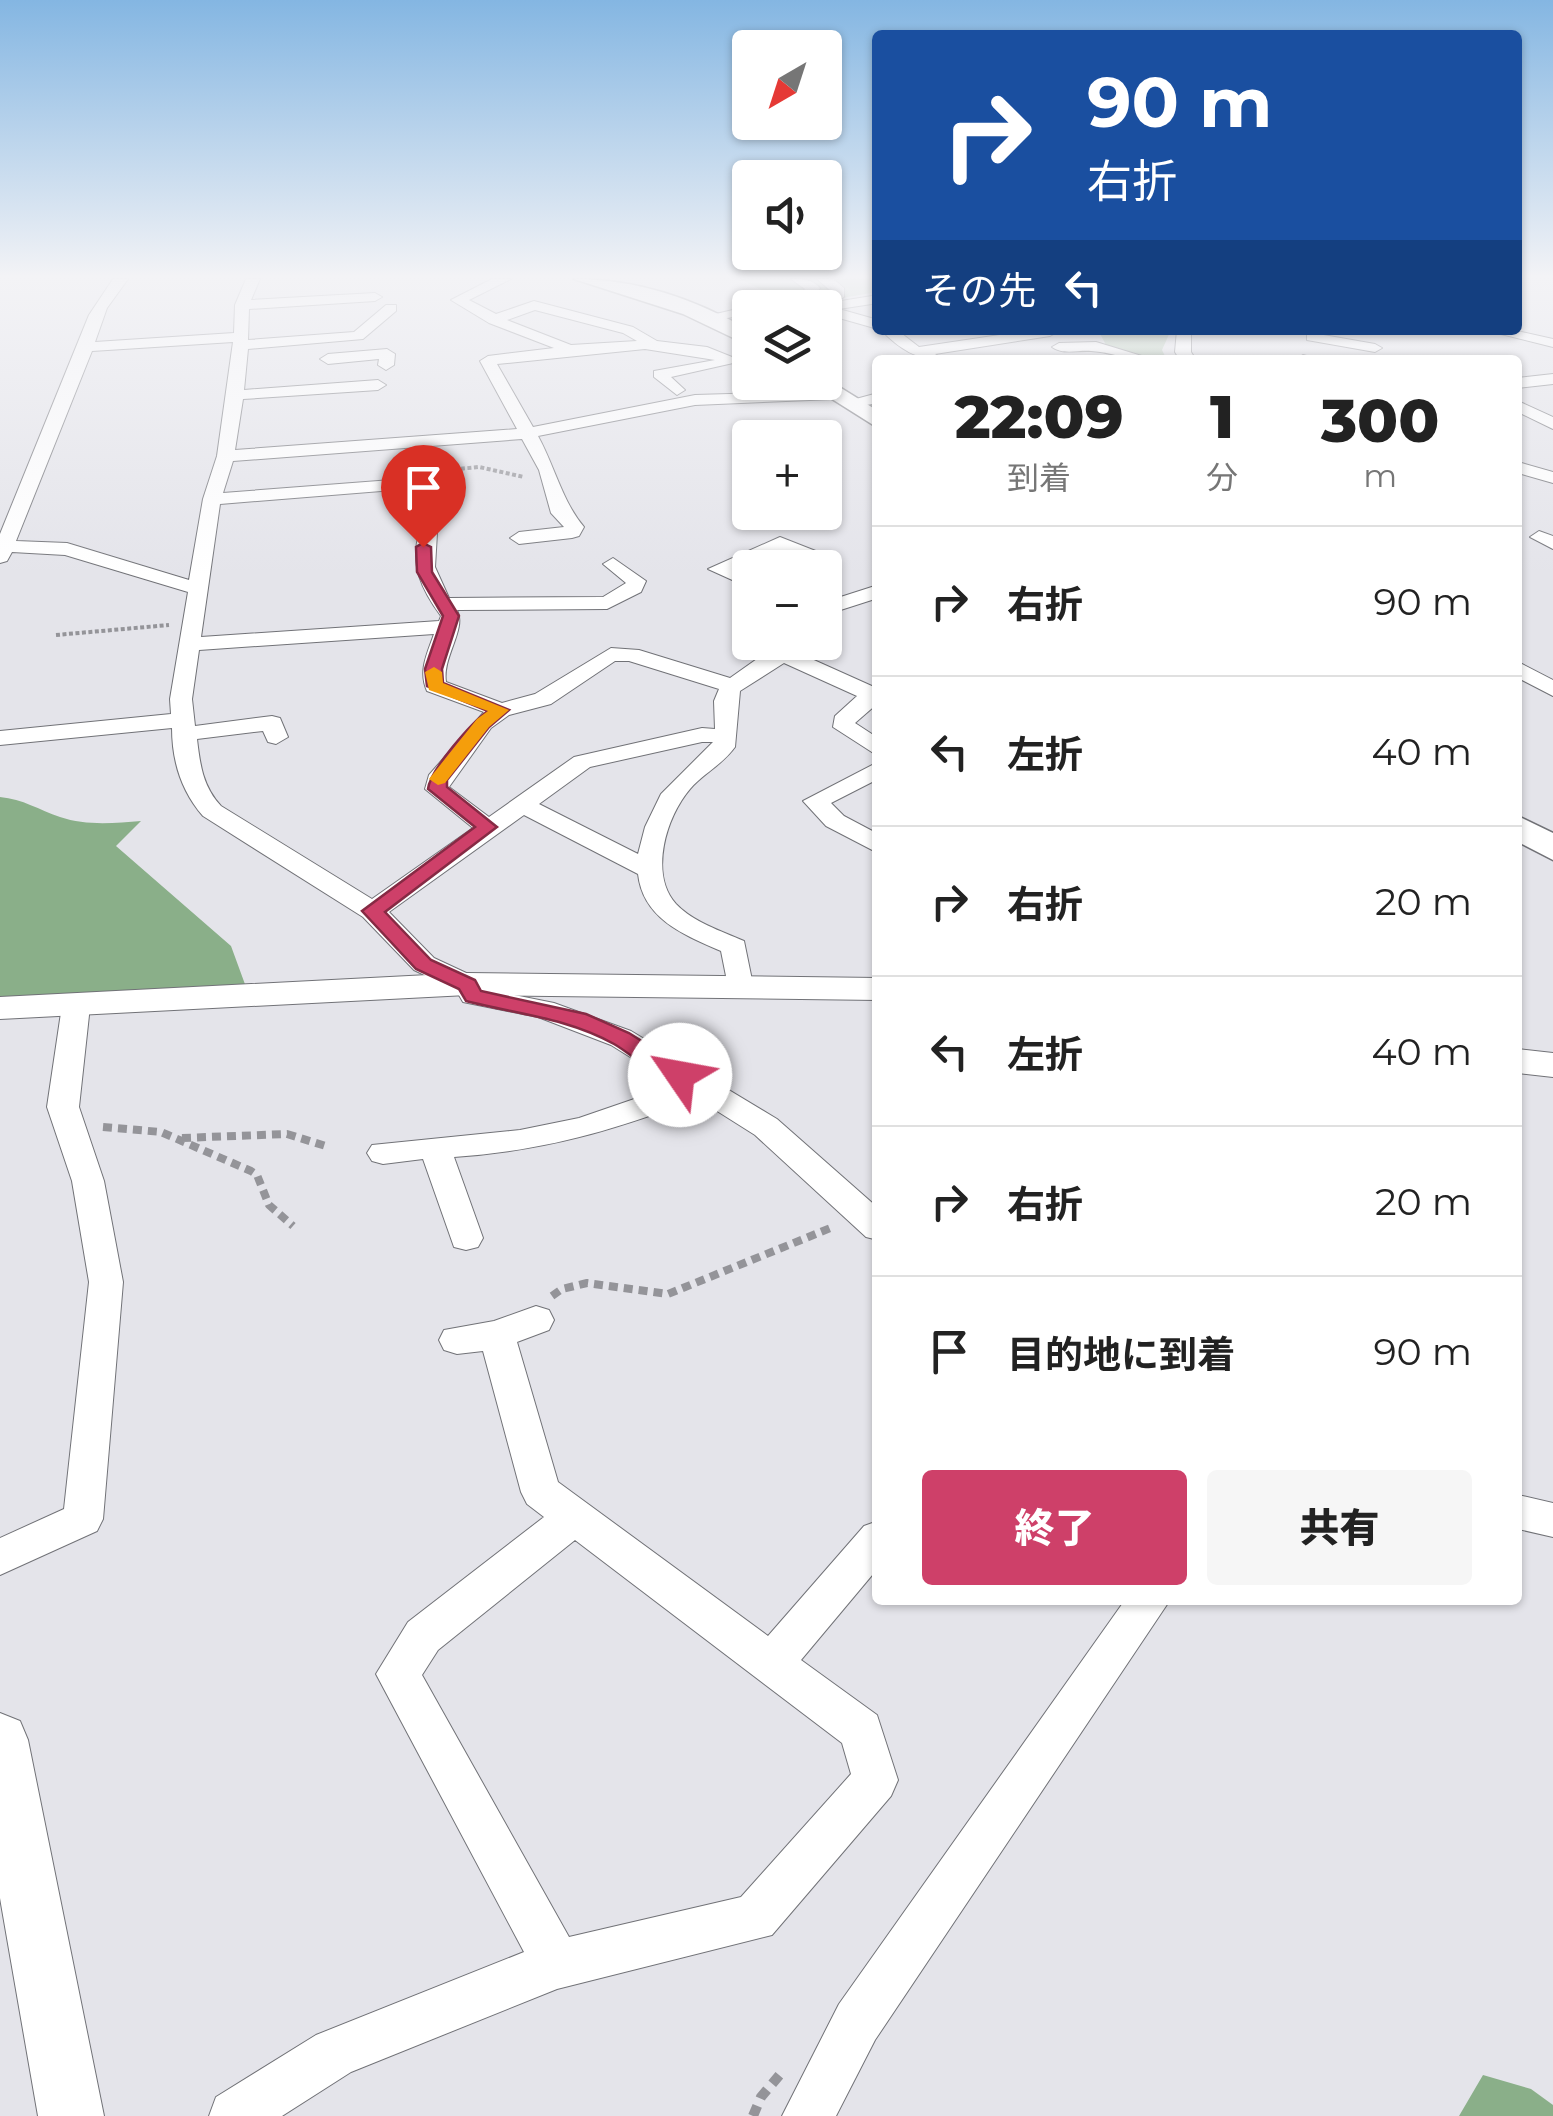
<!DOCTYPE html>
<html lang="ja">
<head>
<meta charset="utf-8">
<style>
	body { margin:0; font-family:Montserrat,"Noto Sans JP",sans-serif; background:#f6f6f6; color:#222; height:100vh; display:flex; flex-direction:column; font-size:38px; white-space:nowrap }
	* { box-sizing:border-box; margin:0 }
	p { font-size:32px; color:#767676 }
	.icon { flex:none; width:55px; height:55px; fill:none; stroke:currentColor; stroke-width:2; stroke-linecap:round; stroke-linejoin:round }
	.map { position:relative; flex:1; overflow:hidden }
	.details { position:absolute; left:872px; top:355px; width:650px; height:1250px; display:flex; flex-direction:column; background:#fff; border-radius:10px; box-shadow:0 2px 8px #0004 }
	.details>* { flex:none }
	.guide { position:absolute; left:872px; top:30px; width:650px; height:305px; border-radius:10px; box-shadow:0 2px 8px #0004; background:#1a4fa0; color:#fff; overflow:hidden }
	.needle { width:65px; rotate:219deg }
	.controls { position:absolute; left:732px; top:30px; display:grid; gap:20px }
	.controls a { display:grid; place-items:center; width:110px; height:110px; border-radius:10px; background:#fff; box-shadow:0 2px 8px #0004; font-size:50px }
	.pin { position:absolute; display:grid; place-items:center; width:85px; height:85px; color:#fff; margin:-102px -42px; border-radius:50% 50% 50% 0; rotate:-45deg; box-shadow:0 0 10px #0007 }
	.pin .icon { rotate:45deg }
	.me { position:absolute; width:110px; margin:-55px; rotate:303deg; stroke-linejoin:round; filter:drop-shadow(0 0 8px #0008) }
	.turn { display:flex; align-items:center; gap:35px; height:210px; padding:0 50px; font-size:45px }
	.turn .icon { width:130px; height:130px; stroke-width:2.5 }
	.turn b { display:block; font-size:70px; line-height:85px }
	.then { display:flex; align-items:center; height:95px; padding:0 50px; background:#0003; gap:20px; font-size:38px }
	.eta { display:flex; justify-content:space-evenly; align-items:center; height:170px; text-align:center }
	.eta b { font-size:60px; font-weight:800; line-height:70px }
	.cta { display:flex; gap:20px; margin-top:auto; padding:20px 50px }
	.cta a { flex:1; height:115px; border-radius:10px; background:#ce4069; color:#fff; font-size:40px; font-weight:800; line-height:115px; text-align:center }
	.cta a+a { background:#f6f6f6; color:#222 }
	ul { padding:0; list-style:none }
	li { display:flex; align-items:center; gap:30px; height:150px; padding:0 50px; border-top:2px solid #e0e0e0 }
	li div { flex:1 }
	li b { display:block; font-size:38px }
	li em { font-style:normal }
	.map>svg:first-child { display:block }
	.green { fill:#abc3aa }
	.forest { fill:#8aaf89 }
	.lines { fill:none; stroke-linecap:round; stroke-linejoin:round }
	.minor-casing { stroke:#717277; stroke-width:2 }
	.tertiary-casing { stroke:#717277; stroke-width:2 }
	.secondary-casing { stroke:#717277; stroke-width:3 }
	.path-far2 { stroke:#949499; stroke-width:4; stroke-dasharray:4 2.5; stroke-linecap:butt }
	.path-far1 { stroke:#949499; stroke-width:8; stroke-dasharray:9 6; stroke-linecap:butt }
	.path { stroke:#949499; stroke-width:10; stroke-dasharray:11 8; stroke-linecap:butt }
	.minor { fill:#fff; fill-rule:evenodd }
	.tertiary { fill:#fff; fill-rule:evenodd }
	.secondary { fill:#fff; fill-rule:evenodd }
	.route { fill:#ce4069; stroke:#862a44; stroke-width:2.5 }
	.slow { fill:#f59e0b }
</style>
</head>
<body>
<div class="map">
<svg width="1553" height="2116" viewBox="0 0 1553 2116">
	<rect width="100%" height="100%" fill="#e4e4ea"/>
	<path class="green" d="M740,279h137v13l-47,8 -47,1z
		M1098,330h73l-9,20 5,10h-14l-47,-15z"/>
	<path class="forest" d="M0,797c23,2 39,13 60,20 26,9 55,6 81,4l-25,25 115,100 15,41 -246,13z
		M1483,2075l48,14 22,16v11h-94z"/>
	<g class="lines">
		<defs>
			<path id="minor" d="M113,279h15l-21,29 -12,34 139,-9 1,-28 11,-26h14l-9,21 124,-7 7,4 -7,4 -126,8 -1,31 106,-8 32,-27h10v6l-33,28 -115,10 -4,41 134,-10 8,5 -8,5 -135,9 -8,51 282,-21 -37,-68 8,-5 66,-8 -65,-25 -38,-23 41,-21h19l-42,21 27,14 38,-13 99,26 24,14 50,6 35,14 -71,16 14,13 -8,5 -23,-18v-6l61,-11 -70,-11 -148,15 36,63 162,-32 145,-4 2,3 -8,5 -139,6 -157,31c17,31 24,65 46,91l-5,9 -7,2 -53,6 -9,-6 9,-6 45,-5 -13,-14 -12,-43 -17,-31 -289,22 -10,32 208,-16 9,5 -9,5 -211,17 -19,133 238,-16 2,-5c-19,-26 -31,-50 -22,-83l9,-6 9,6 -2,34 14,31 154,-1 23,-14 -23,-19 10,-6 33,23 -5,11 -34,17 -150,1c10,19 -15,47 -11,72l56,21 33,-9 76,-46 28,2 91,28 51,-36h22l-7,10 78,35 4,16 -23,20 23,15v18l-45,-29 2,-11 22,-20 -73,-33 -44,28 -5,56c-13,18 -31,26 -45,42 -24,28 -41,85 -14,115 17,18 45,27 68,37l9,44 -4,6h-20l-8,-40c-37,-16 -78,-32 -83,-77l-114,-59 -135,97 45,46 43,20 7,11 70,14 77,28 146,88 101,89v32l-12,-3 -111,-102 -57,-36c-89,32 -149,51 -244,58l29,81 -5,9 -12,3 -12,-3 -31,-88 -40,5 -11,-3 -5,-8 5,-8 148,-15 59,-12 96,-33 -64,-40 -73,-28 -75,-15 -7,-12 -42,-20 -51,-53 -160,-101c-22,-25 -31,-56 -31,-88l-172,17v-14l171,-17 -1,-15 18,-107 -123,-37 -53,-3 -5,9 -7,2v-29l89,-219zM535,310l88,23 14,8 -66,4 -64,-25zM233,342l-16,114 -14,43 -14,81 -122,-37 -51,-2 76,-190zM434,634c-7,20 -16,37 -7,57l57,21 -55,63 -4,14 48,39 -101,71 -151,-93c-18,-19 -21,-41 -24,-67l66,-8 5,11 8,2 12,-7 -8,-19 -8,-2 -77,10 -3,-27 7,-49zM615,661h14l90,28 -5,12 1,28 -13,-1 -128,29 -85,60 -40,-30 42,-59 18,-13 42,-11zM702,742h11l-52,52 -16,33 -7,27 -99,-50 51,-37z
				M791,279c12,0 21,0 29,9l-8,11 20,-7 -15,-13h16l11,9v9l-9,5 43,-7v8l-39,6 39,11v9l-53,-15v-6h-5l3,-3 -66,3 43,-13 5,-6z
				M750,306l5,2h-5v6l-40,7 -7,-4z
				M881,330h16l22,17 115,-17 23,2 -7,4 -115,18 9,6c-28,0 -44,-11 -63,-30z
				M1177,330h14v22l5,8h-16l-5,-8z
				M1485,330h28l40,9v8z
				M1312,333l63,11 7,4 -7,4 -68,-12v-6z
				M1096,342l49,15 3,3c-21,0 -37,-8 -57,-9 -14,-1 -28,4 -39,-4l7,-4z
				M387,349l8,5 -1,11 -8,5 -8,-5 1,-6 -51,5 -8,-5 8,-5z
				M1303,355l7,2 3,3h-18z
				M1553,374v10l-35,4v-10z
				M878,393v10l-29,5 -8,-5z
				M1518,401l35,16v12l-35,-17z
				M1518,462l35,10v11l-35,-10z
				M1539,531l14,5v13l-23,-12z
				M780,537l56,22 -11,10 -20,-1 7,-8 -31,-10 -46,19 15,6v13l-42,-19z
				M878,585v13l-53,17v-13z
				M1518,662l35,18v16l-35,-18z
				M878,762v17l-47,24 13,13 34,18v19l-52,-27 -23,-25z
				M76,997l10,3 4,6 -11,101 25,74 19,101 -20,237 -6,12 -97,44v-37l64,-29 25,-227 -17,-101 -25,-74 15,-101 4,-6z
				M536,1306l13,4 5,10 -5,10 -32,12 41,140 210,154 96,-110 14,-5v47l-77,92 76,55 21,65 -7,16 -119,139 -215,54 -206,83 -69,44h-73l7,-19 100,-62 208,-83 -148,-278 32,-52 136,-105 -17,-13 -6,-12 -38,-141 -26,3 -13,-4 -5,-10 5,-10 50,-9zM575,1540l267,203 9,31 -110,123 -172,40 -147,-262 16,-25z
				M1518,1495l35,8v34l-35,-8z
				M1125,1600h45l-295,440 -39,76h-54l57,-112z"/>
			<path id="tertiary" d="M467,973l411,5v22l-411,-5 -467,24v-22z
				M1518,1049l35,4v24l-35,-4z
				M0,1713l20,8 8,19 76,376h-66l-38,-218z"/>
			<path id="secondary" d="M574,279c62,0 122,20 176,52v15l-67,-32z
				M825,378l53,33v17l-73,-46h20z
				M1518,816l35,17v27l-35,-18z"/>
		</defs>
		<use href="#minor" class="minor-casing"/>
		<use href="#tertiary" class="tertiary-casing"/>
		<use href="#secondary" class="secondary-casing"/>
		<path class="path-far2" d="M448,470l31,-3 45,10
			M56,635l113,-10"/>
		<path class="path-far1" d="M103,1127l58,5 90,39 6,4 12,30 24,21
			M182,1138l105,-4 42,13
			M552,1296l10,-7 25,-6 81,11 165,-67"/>
		<path class="path" d="M753,2116l8,-19 22,-26"/>
		<use href="#minor" class="minor"/>
		<use href="#tertiary" class="tertiary"/>
		<use href="#secondary" class="secondary"/>
	</g>
	<linearGradient id="sky" x2="0" y2="1"><stop stop-color="#84b6e2"/><stop offset="0.48" stop-color="#f3f3f6"/><stop offset="1" stop-color="#f3f3f6" stop-opacity="0"/></linearGradient>
	<rect width="1553" height="576" fill="url(#sky)"/>
	<path class="route" d="M423,543l8,4 1,25 27,44 -17,53 1,14 66,27 -20,17 -42,53v7l50,40 -112,85 46,48 44,20 6,11 105,23 43,19 59,37 4,5 -4,6c-24,6 -54,-26 -74,-37 -46,-26 -98,-30 -148,-43l-7,-12 -43,-20 -54,-58 113,-84 -47,-38c2,-19 43,-66 60,-78l-61,-25 -2,-17 18,-53 -26,-44 -1,-25z"/>
	<path class="slow" d="M434,667l8,5 1,11 66,27 -20,17 -44,56 -7,2 -9,-6 48,-60 11,-8 -59,-21 -4,-18z"/>
</svg>
<div class="controls">
<a><svg class="needle" viewBox="-14 -14 28 28"><path d="M0-13l5 13h-10z" fill="#e53935"/><path d="M0 13l5-13h-10z" fill="#767676"/></svg></a>
<a><svg class="icon" aria-label="sound" viewBox="0 0 24 24"><path d="M4 9h4l5-4v14l-5-4H4zM17 9q2 3 0 6"/></svg></a>
<a><svg class="icon" aria-label="layers" viewBox="0 0 24 24"><path d="M12 4l9 5-9 5-9-5zM3 14l9 5 9-5"/></svg></a>
<a>+</a>
<a>−</a>
</div>
<div class="pin" style="left:423px;top:547px;background:#d93025"><svg class="icon" aria-label="arrive" viewBox="0 0 24 24"><path d="M6 21V4h12l-3 4 3 4H6"/></svg></div>
<svg class="me" style="left:680px;top:1075px" viewBox="-20 -20 40 40"><circle r="19" fill="#fff"/><path d="M0-13L10 11 0 6-10 11z" fill="#ce4069"/></svg>
<div class="guide">
<div class="turn"><svg class="icon" aria-label="right" viewBox="0 0 24 24"><path d="M7 20v-9h11M14 6l5 5-5 5"/></svg><div><b>90 m</b>右折</div></div>
<div class="then">その先<svg class="icon" aria-label="left" viewBox="0 0 24 24"><path d="M17 20v-9H6M10 6l-5 5 5 5"/></svg></div>
</div>
<section class="details">
<div class="eta">
<div><b>22:09</b><p>到着</p></div>
<div><b>1</b><p>分</p></div>
<div><b>300</b><p>m</p></div>
</div>
<ul>
<li><svg class="icon" aria-label="right" viewBox="0 0 24 24"><path d="M7 20v-9h11M14 6l5 5-5 5"/></svg><div><b>右折</b></div><em>90 m</em></li>
<li><svg class="icon" aria-label="left" viewBox="0 0 24 24"><path d="M17 20v-9H6M10 6l-5 5 5 5"/></svg><div><b>左折</b></div><em>40 m</em></li>
<li><svg class="icon" aria-label="right" viewBox="0 0 24 24"><path d="M7 20v-9h11M14 6l5 5-5 5"/></svg><div><b>右折</b></div><em>20 m</em></li>
<li><svg class="icon" aria-label="left" viewBox="0 0 24 24"><path d="M17 20v-9H6M10 6l-5 5 5 5"/></svg><div><b>左折</b></div><em>40 m</em></li>
<li><svg class="icon" aria-label="right" viewBox="0 0 24 24"><path d="M7 20v-9h11M14 6l5 5-5 5"/></svg><div><b>右折</b></div><em>20 m</em></li>
<li><svg class="icon" aria-label="arrive" viewBox="0 0 24 24"><path d="M6 21V4h12l-3 4 3 4H6"/></svg><div><b>目的地に到着</b></div><em>90 m</em></li>
</ul>
<div class="cta"><a>終了</a><a>共有</a></div>
</section>
</div>
</body>
</html>
